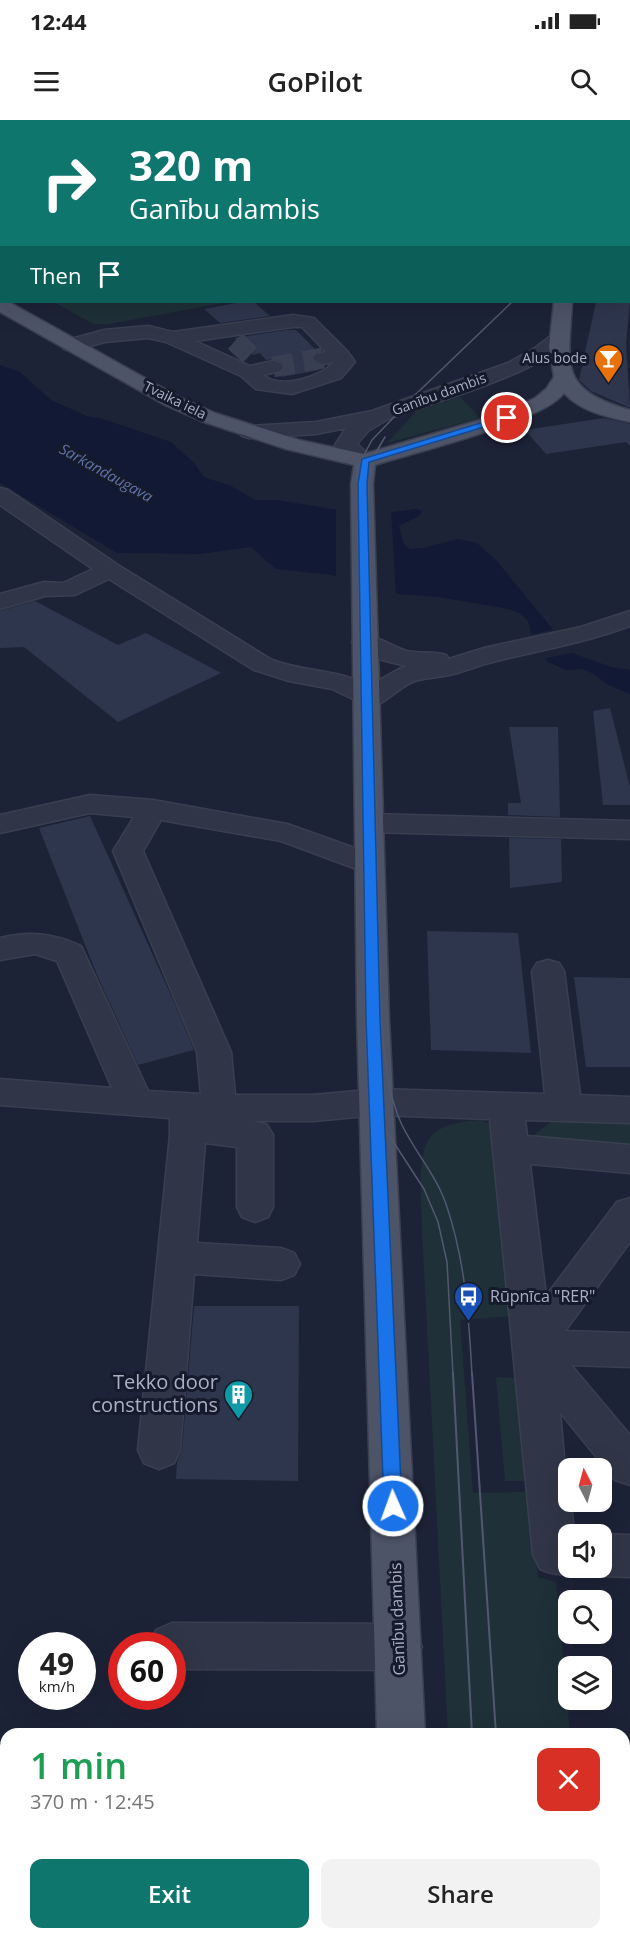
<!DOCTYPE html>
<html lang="en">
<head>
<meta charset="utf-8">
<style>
	body { margin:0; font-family:"Open Sans",sans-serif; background:#f2f2f2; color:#222; height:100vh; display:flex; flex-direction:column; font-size:22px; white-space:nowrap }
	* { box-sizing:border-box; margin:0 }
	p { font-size:20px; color:#767676 }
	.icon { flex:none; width:33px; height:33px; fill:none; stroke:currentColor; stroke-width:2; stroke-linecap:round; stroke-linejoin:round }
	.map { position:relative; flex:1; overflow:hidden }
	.details { position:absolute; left:0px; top:1608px; width:630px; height:212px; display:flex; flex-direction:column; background:#fff; border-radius:18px 18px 0 0; box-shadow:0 6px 24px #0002 }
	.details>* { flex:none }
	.banner { position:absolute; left:0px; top:0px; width:630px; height:183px; box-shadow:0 6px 24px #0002; background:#0f766e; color:#fff; overflow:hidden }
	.needle { width:39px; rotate:354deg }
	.controls { position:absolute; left:558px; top:1338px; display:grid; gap:12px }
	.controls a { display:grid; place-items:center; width:54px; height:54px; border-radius:12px; background:#fff; box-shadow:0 6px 24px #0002; font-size:30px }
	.speed { position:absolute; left:18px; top:1512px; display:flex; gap:12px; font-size:30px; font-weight:700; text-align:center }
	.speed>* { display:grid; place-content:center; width:78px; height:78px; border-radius:50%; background:#fff; box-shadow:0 6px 24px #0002; line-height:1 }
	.speed small { font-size:15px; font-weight:400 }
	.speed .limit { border:9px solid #d22; background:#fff; color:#111 }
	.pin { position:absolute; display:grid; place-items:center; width:51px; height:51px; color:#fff; margin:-26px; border:3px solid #fff; border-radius:50%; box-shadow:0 2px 6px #0007 }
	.me { position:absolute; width:66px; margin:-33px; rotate:358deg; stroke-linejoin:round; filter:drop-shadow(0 0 4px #0008) }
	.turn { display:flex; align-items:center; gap:21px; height:126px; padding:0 30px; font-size:27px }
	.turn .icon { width:78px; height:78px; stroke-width:2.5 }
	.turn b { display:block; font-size:42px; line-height:51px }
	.then { display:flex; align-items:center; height:57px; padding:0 30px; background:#0003; gap:12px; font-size:22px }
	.round { display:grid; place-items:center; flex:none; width:63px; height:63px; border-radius:12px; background:#f2f2f2 }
	.overview { display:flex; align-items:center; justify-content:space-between; height:102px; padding:0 30px }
	h1 { font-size:36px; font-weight:600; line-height:45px; color:#1e9e55 }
	.button { display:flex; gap:12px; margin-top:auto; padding:12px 30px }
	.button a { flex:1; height:69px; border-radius:12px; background:#0f766e; color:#fff; font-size:24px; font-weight:600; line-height:69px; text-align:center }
	.button a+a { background:#f2f2f2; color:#222 }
	.status { display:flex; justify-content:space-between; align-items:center; height:42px; padding:0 30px; background:#fff; direction:ltr }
	.status svg { height:16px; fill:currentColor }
	header { display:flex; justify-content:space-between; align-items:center; height:78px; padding:0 30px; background:#fff; font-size:27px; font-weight:600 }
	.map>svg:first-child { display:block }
	.green { fill:#1f3038 }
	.water { fill:#111934 }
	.pier { fill:#1d2337 }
	.building { fill:#2e364e }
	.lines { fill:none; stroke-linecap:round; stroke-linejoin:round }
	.minor-tunnel { stroke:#393f53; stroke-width:21; stroke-dasharray:21 10; stroke-linecap:butt }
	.minor-casing { stroke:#3a3f50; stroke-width:3 }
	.major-casing { stroke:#3a3f50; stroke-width:3 }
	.minor { fill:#303647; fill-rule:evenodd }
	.major { fill:#4e5468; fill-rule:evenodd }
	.tram-far1 { stroke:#52586f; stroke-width:1.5 }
	.tram { stroke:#52586f; stroke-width:2 }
	.route { fill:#1a73e8; stroke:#114b97; stroke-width:1.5 }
	.labels { text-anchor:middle; stroke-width:6; stroke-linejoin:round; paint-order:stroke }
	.far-poi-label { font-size:14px; fill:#aaafc5; stroke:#161b2b; text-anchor:end }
	.far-street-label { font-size:14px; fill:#aaafc5; stroke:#161b2b }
	.far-water-label { font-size:15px; font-style:italic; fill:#5f71a8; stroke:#161b2b }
	.poi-label { font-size:16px; fill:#aaafc5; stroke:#161b2b; text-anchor:start }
	.street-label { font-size:16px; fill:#aaafc5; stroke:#161b2b }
	.near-poi-label { font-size:20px; fill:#aaafc5; stroke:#161b2b; text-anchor:end }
</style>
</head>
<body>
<div class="status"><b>12:44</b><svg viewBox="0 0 49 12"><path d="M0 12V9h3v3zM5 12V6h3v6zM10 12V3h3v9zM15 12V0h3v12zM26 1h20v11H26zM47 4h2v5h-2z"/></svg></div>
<header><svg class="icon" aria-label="menu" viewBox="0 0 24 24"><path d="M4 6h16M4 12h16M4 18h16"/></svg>GoPilot<svg class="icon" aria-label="search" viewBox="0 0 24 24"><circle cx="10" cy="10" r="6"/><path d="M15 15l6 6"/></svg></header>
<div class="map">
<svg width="630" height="1819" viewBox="0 0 630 1819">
	<rect width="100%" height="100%" fill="#1d2337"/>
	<path class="green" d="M53,182h175l-119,22h-15z
		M460,277l20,21 -93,25 30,-32z
		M558,997l72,2v25l-99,-7z
		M481,1000l11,5 20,191 -52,4 13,173 54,-1 11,85 18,5 14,152h-122l-26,-505c0,-24 -7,-78 11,-95 12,-11 33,-13 48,-14z
		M496,1257l21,1 10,103h-22z
		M458,1814h131v5h-131z"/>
	<path class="water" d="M0,245l20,7 31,28 36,16 16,3 68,23 23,21 10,14 27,9 24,14h22l55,9 61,3 24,-3 5,2 -3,5 -20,10 5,18 6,5 13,-1 35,-9 19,4 20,18 75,92 39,14 19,3v24l-22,-9 -14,-11 -12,-5 -16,1 -18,-8 -14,-18 -6,-23 -7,-7 -12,-5 -71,-12 -40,-3 -66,-19 -56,-6 -25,-22 -51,7 -83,-1 -117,-70z"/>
	<path class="pier" d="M336,386l55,3 5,88 -60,-18z
		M556,509l20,23 -34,7 -11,-13 -2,-11z"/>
	<path class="building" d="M241,182h13l16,14 -50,7 -16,-14z
		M596,182h34l-4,41 4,65 -39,-17 -12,-11z
		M286,210h10l21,21 -6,7 8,7v5l-37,7 -3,-3 6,-7 -3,-5 -8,-3 -8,1 -6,-7 -7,2 -18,-17z
		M604,298l26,6v22l-4,-4 -80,12 -21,-24z
		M35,481l83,44 28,-12 75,40 -103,49 -94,-75 -24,1v-37z
		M610,588l20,79v18h-27l-10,-94z
		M509,607h49l2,90 -52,-2v-12h13z
		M90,696l84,186 20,48 -56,15 -41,-90 -58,-147z
		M509,718l52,1 1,43 -52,6z
		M427,811l91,2 13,120 -100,-3z
		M574,857l56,1v89h-44z
		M194,1186h105l-1,175 -122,-2 1,-17 5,-12z"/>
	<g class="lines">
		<path class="minor-tunnel" d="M235,221l15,14
			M273,247l50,-9"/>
		<defs>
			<path id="minor" d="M25,0h16l1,2h-16z
				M236,0h22l1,2h-22z
				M307,0h18l1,2h-18z
				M493,0h18l1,2h-18z
				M628,41h2v10h-2z
				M628,70l2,1v10l-2,-1z
				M0,108h2v10h-2z
				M293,195l21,3 33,33 8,11 -14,16 -49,16 -36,-5 -15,-13 -75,-34 -18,-4 -43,4 -34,9 -7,-2 -3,-4 3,-4 40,-11 44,-4 25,6zM293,207h9l24,25 -10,2 -3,4 3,4 7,2 11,-2c-14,15 -53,28 -71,13l17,-4 3,-4 -3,-4 -7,-2 -23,5 -55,-25z
				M559,213l7,2 3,4c-23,32 -141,66 -181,80l-20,12 -11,13 19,17 -3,5c-17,4 -29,-8 -38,-21l11,-17 -30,6 -67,4 -7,-2 -3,-4 3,-4 7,-2 67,-4 56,-11 136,-48 27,-15 17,-13z
				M0,368l8,2 110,75 154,95c31,12 67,9 97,26l30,-17 8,-3c-17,-4 -44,-8 -55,-24l4,-5c19,-5 33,9 51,14 13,3 26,0 39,4l3,4 35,-11 97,-21 49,-16v15c-45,17 -91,24 -137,36 -15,3 -29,10 -44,13 -10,2 -21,3 -31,5 -23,6 -36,33 -60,27l-3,-7 -23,-11 -43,-8 -35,-11 -145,-91 -34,16 -30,1 -45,13v-15l44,-12 19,1 30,-14 -93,-64z
				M90,675l63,5 134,24 93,33 5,7 -5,7 -10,3 -89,-33 -120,-21 -18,31 88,201 4,43h78l65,-6 167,5 -13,-123 5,-8 11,-3 11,3 5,8 16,124 50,2v26l-105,-3 2,16 103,9v28l-100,-9 16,132 71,-94 13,-4v44l-65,89 65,2v34l-59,-2 59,70v50l-15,-5 -55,-68 8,90h3l3,32h-6v34l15,1c-17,7 -26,7 -43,0l-7,-15 -43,-435 -112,-4 -65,6h-59l13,4 6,10v72l-5,10 -13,5 -13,-5 -5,-10v-60l-32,-4 -8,100 84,5 13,5 6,11 -6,11 -13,5 -87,-6 -14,176 -6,13 -15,6 -15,-6 -6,-13 32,-315v-17l-170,-13v-26l112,9 -55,-127 -22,-7 -35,6v-22c30,-7 53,-5 81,8l67,145 53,3 -4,-42 -84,-201 21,-34 -44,-4 -90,20v-18z
				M370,694l260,7v18l-260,-7 -10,-2 -4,-7 4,-7z
				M601,1414h1l28,1v42l-28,-1 -15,-6 -1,-2h16z
				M172,1503l227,1 16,7 7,16 -7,16 -16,7 -227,-1v-23h-23l7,-16z"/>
			<path id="major" d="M628,125h2v10h-2z
				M0,178l2,4h7l170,95 36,16 84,27 65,14 136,-40 35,-16 11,-9 8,-12 -5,-30 5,-45h18c-3,63 -15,87 58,108v12c-23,-5 -50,-11 -66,-29 -19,28 -151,60 -189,72l-2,19 16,535 36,715h-48l-20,-715 -6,-535 3,-19 -68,-16 -85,-28 -36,-16 -165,-93z
				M380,1814h51l1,5h-52z"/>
		</defs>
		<use href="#minor" class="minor-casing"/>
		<use href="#major" class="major-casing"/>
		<use href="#minor" class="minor"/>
		<use href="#major" class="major"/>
		<path class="tram-far1" d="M385,317l-13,22 -4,25 13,534c4,36 5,73 21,107 13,27 34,50 44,79 19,55 23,114 26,171
			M453,1255l-6,-113 -9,-40 -14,-33 -39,-60 -12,-27 -7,-46 -9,-572 1,-18 14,-26 44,-46 96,-92"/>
		<path class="tram" d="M453,1253l19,361
			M472,1253l24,361
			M483,1814l1,5
			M509,1814l1,5"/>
	</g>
	<path class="route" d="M507,295l3,1v3l-141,43 -2,22 13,535 22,487 -2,6 -7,3 -6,-3 -3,-6 -18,-487 -8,-535 4,-25z"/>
	<defs>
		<symbol id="bar-pin" viewBox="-11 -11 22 30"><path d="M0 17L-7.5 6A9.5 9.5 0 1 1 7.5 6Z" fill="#e8710a" stroke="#161b2b"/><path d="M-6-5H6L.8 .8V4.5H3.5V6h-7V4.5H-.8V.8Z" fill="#fff"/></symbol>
		<symbol id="bus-pin" viewBox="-11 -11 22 30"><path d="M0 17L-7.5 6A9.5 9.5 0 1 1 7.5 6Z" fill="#1a4fb4" stroke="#161b2b"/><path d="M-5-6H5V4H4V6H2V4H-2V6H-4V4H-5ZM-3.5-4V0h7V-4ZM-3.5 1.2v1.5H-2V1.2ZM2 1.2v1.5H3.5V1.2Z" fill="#fff"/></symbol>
		<symbol id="building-pin" viewBox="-11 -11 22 30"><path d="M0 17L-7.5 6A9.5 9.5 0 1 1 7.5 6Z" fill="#0f9aa8" stroke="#161b2b"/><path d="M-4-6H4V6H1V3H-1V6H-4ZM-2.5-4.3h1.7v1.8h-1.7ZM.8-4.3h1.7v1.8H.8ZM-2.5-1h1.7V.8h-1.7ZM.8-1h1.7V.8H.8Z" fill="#fff"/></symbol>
	</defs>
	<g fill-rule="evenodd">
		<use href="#bar-pin" x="592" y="222" width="33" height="45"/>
		<use href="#bus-pin" x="452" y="1160" width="33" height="45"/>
		<use href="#building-pin" x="222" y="1258" width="33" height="45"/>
	</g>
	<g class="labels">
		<g class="far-poi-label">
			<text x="587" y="243">Alus bode</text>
		</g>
		<g class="far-street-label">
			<text transform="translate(439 274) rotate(-20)" y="5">Ganību dambis</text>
			<text transform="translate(175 280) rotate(26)" y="5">Tvaika iela</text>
		</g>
		<g class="far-water-label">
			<text transform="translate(106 353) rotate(29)" y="5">Sarkandaugava</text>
		</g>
		<g class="poi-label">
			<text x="490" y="1182">Rūpnīca "RER"</text>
		</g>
		<g class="street-label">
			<text transform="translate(397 1499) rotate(-92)" y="6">Ganību dambis</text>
		</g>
		<g class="near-poi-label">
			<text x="218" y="1269">Tekko door<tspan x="218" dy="23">constructions</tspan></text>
		</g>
	</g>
</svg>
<div class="controls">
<a><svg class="needle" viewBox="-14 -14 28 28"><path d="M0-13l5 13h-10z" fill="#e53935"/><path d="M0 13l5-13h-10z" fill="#767676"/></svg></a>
<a><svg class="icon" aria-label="sound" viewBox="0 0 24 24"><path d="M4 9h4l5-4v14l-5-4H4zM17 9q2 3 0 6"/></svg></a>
<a><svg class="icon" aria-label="search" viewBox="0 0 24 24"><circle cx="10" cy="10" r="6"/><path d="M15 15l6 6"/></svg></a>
<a><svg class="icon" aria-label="layers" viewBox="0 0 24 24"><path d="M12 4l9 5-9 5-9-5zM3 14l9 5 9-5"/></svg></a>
</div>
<div class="speed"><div>49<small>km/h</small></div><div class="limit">60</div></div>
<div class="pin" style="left:507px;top:298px;background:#d93025"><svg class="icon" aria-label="arrive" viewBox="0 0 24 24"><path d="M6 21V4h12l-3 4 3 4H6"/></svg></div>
<svg class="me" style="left:393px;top:1386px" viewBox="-20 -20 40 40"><circle r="17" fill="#1a73e8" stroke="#fff" stroke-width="3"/><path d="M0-11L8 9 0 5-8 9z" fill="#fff"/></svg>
<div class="banner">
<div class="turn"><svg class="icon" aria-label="right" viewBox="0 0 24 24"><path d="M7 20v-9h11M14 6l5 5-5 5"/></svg><div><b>320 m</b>Ganību dambis</div></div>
<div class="then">Then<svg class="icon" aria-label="arrive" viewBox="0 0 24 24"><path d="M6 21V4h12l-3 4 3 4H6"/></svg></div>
</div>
<section class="details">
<div class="overview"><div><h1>1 min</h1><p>370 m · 12:45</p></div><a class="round" style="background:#d93025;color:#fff"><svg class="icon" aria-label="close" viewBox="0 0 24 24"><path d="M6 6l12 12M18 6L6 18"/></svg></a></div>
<div class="button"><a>Exit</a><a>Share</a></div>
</section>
</div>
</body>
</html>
